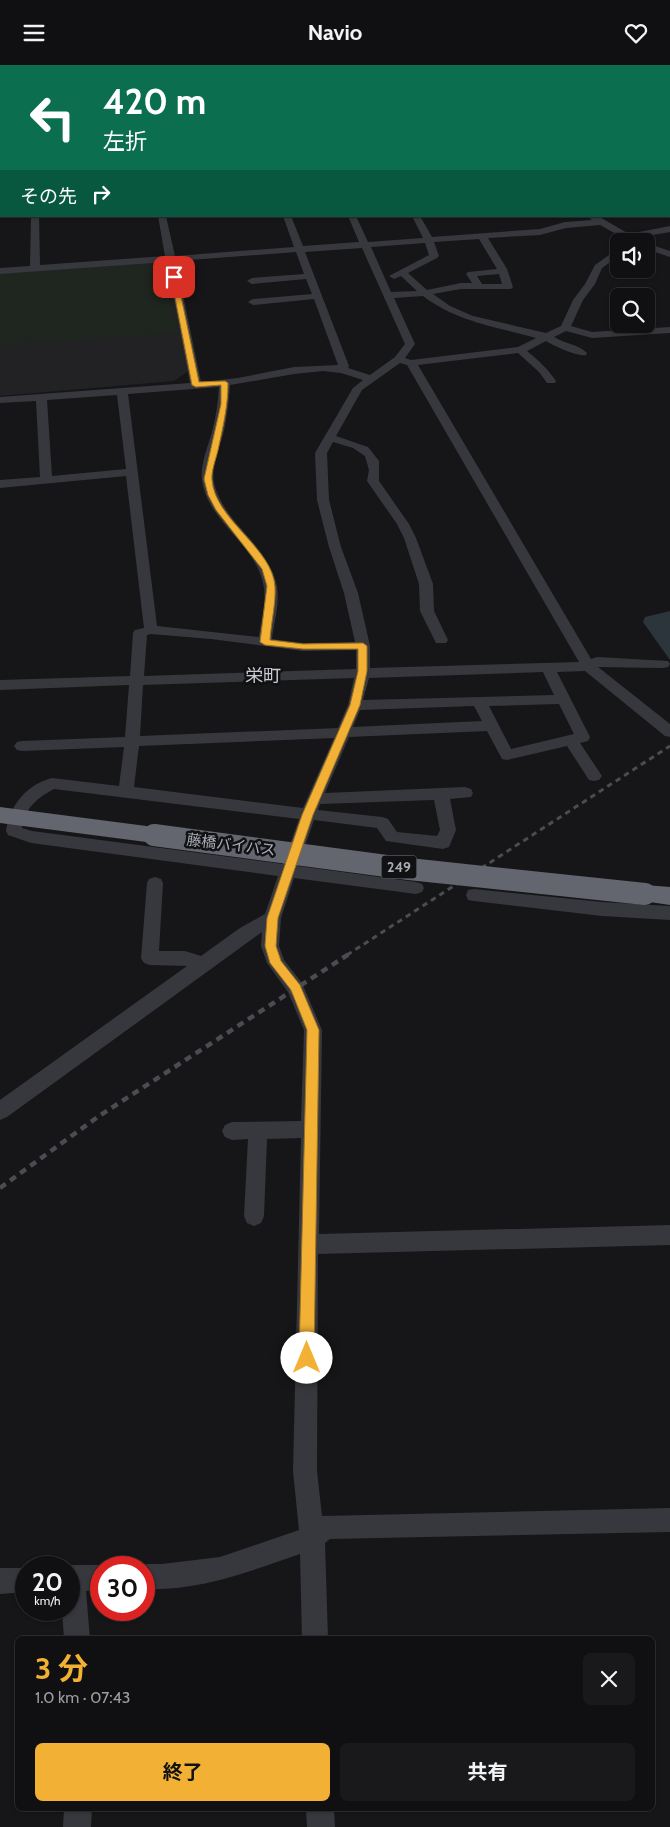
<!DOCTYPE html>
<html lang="ja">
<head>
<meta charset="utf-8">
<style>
	body { margin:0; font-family:Cabin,"Noto Sans JP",sans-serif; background:#19191b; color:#f1f3f6; height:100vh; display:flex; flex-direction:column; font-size:19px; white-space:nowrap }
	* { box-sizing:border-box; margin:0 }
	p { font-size:16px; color:#9c9d9f }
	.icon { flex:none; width:28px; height:28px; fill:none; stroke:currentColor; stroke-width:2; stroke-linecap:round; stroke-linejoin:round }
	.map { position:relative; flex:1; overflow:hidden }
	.drawer { position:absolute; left:15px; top:1571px; width:640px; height:175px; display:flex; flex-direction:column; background:#101012; border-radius:8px; box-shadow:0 1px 4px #0004,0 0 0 1px #303032 }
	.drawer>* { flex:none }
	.hud { position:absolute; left:0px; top:0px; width:670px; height:152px; box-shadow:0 1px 4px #0004,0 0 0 1px #303032; background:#0b6e4f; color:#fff; overflow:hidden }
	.controls { position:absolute; left:610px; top:168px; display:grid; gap:10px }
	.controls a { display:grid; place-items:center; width:45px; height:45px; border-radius:8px; background:#101012; box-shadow:0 1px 4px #0004,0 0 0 1px #303032; font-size:25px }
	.speed { position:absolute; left:15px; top:1491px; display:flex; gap:10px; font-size:25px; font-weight:700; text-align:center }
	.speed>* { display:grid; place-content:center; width:65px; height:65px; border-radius:50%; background:#101012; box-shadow:0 1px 4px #0004,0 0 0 1px #303032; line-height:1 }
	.speed small { font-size:12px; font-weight:400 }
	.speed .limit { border:8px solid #d22; background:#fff; color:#111 }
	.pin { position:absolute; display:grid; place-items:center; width:42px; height:42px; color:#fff; margin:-21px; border-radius:10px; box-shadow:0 2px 8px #0006 }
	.me { position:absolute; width:55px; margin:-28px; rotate:0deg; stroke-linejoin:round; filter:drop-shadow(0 0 4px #0008) }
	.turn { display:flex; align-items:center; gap:18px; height:105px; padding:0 20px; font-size:22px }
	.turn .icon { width:65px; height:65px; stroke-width:2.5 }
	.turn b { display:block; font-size:35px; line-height:42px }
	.then { display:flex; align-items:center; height:48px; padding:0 20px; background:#0003; gap:10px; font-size:19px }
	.round { display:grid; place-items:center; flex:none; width:52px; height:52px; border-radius:8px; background:#19191b }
	.headline { display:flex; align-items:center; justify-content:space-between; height:85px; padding:0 20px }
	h1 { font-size:30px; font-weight:700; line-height:38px; color:#f2b134 }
	.primary-button { display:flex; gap:10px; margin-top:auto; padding:10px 20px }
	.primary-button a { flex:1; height:58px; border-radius:8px; background:#f2b134; color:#111; font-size:20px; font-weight:700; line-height:58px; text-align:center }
	.primary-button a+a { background:#19191b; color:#f1f3f6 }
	header { display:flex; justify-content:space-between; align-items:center; height:65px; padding:0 20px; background:#101012; font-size:22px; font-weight:700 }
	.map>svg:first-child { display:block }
	.built { fill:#222225 }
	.green { fill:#1e261f }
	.water { fill:#2c353c }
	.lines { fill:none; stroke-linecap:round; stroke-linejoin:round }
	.river { stroke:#2c353c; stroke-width:26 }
	.minor { fill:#37383d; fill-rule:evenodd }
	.major { fill:#53555c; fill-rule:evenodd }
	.highway { fill:#63666e; fill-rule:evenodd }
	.rail-far2 { stroke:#4a4c52; stroke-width:2; stroke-dasharray:2.5 2.5; stroke-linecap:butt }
	.rail-far1 { stroke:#4a4c52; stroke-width:3; stroke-dasharray:5.5 4.5; stroke-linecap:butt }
	.rail { stroke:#4a4c52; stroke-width:4.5; stroke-dasharray:7 5.5; stroke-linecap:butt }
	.highway-bridge { stroke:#63666e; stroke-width:22 }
	.route { fill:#f2b134; stroke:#9d7322 }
	.labels { text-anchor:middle; stroke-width:5; stroke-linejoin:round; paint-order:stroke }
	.shield { fill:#111113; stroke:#7b7e86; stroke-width:1 }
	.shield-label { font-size:14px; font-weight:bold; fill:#a8adb8 }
	.street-label { font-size:15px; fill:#a8adb8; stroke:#111113 }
	.quarter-label { font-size:18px; fill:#c9ccd4; stroke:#111113 }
</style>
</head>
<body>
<header><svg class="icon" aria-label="menu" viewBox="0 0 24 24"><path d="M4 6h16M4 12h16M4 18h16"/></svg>Navio<svg class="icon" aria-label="heart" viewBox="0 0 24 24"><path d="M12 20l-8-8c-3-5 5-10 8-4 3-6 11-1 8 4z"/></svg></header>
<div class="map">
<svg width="670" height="1762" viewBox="0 0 670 1762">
	<rect width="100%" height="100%" fill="#161618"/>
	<path class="built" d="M166,196l24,109 -16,11 -174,15v-124z"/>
	<path class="green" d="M162,198l16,70 -178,12v-70z"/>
	<path class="water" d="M670,546v49l-27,-38 2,-5z"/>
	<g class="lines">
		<path class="river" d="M258,1l3,-1"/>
		<path class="minor" d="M25,0h9v1h-9z
			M76,0h9v1h-9z
			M220,0h11v1h-11z
			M277,0h12v1h-12z
			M340,0h7v1h-7z
			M378,0h7v1h-7z
			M407,0h7v1h-7z
			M436,0h6v1h-6z
			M670,0v4h-1v-3h-3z
			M669,20h1v5h-1z
			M0,29h1v4h-1z
			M669,39h1v4h-1z
			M0,57h1v4h-1z
			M669,62h1v4h-1z
			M0,103h1v4h-1z
			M669,124h1v6l-1,-1z
			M31,151h8l1,49 125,-9 -7,-40h8l9,40 119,-9 -11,-31h8l12,30 56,-4 -11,-26h8l12,26 55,-4 -11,-22h8l12,21 108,-8 25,-7 27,-2 -5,-4h11l31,18 41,-8v6l-34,6 3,3h-10l-29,-16 -34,3 -26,7 -52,3 19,31 6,18 -2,2h-50l-28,5 17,12 23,10 73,17 15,-7 12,-26 12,-16 10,-19 24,-17v8l-17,12 -7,16 -12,16 -12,26 21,6 78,-5v6l-78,5 -26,-7 -12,6c11,7 24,7 33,16l-1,2c-8,2 -32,-9 -40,-14l-19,10c11,9 21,18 29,30l-1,2h-8l-8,-11 -21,-19 -100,12 173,294 6,-2 71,4 2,3 -2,3 -5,1 -65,-1 72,57v13l-5,-1 -80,-65 -28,1 33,65 -2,4 -8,2 22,33 -3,4 -5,1 -5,-1 -22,-34 -60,14 -5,-1 -15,-28 -138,6 -24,56 140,-6 6,2 2,4 -2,4 -21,2 6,31 -7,17 -6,2 -57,-8 -9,-13 -63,-8 -16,46 118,16 6,2 2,4 -2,4 -6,2 -122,-16 -13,40 -2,28 5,14 18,23 20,47 -3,204 351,-9v20l-352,9 -1,217 5,45 348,-8v24l-340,7 -5,4 3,96h-26l-2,-85c-52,18 -100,37 -156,35v-22h-7l7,-3h18l58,-7 79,-27 -6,-59 8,-333 -34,1 -3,77 -3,7 -7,3 -7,-3 -3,-7 4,-77 -16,1 -7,-3 -3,-6 3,-6 7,-3 69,-1 3,-91 -16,-38 -21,-29 -6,-17 1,-14 -255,185 -7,3v-20l187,-134 -37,-1 -6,-2 -3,-5 6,-75 2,-4 6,-2 6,2 2,4 -4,68h26l16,5 39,-28 25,-14 13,-38 -247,-33 -23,-8 -2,-4c4,-26 20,-46 46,-53l67,8 5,-39 -102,4 -5,-1 -3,-4 3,-4 5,-1 103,-4 4,-52 -129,5v-10l130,-4 3,-43 2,-3 9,-2 -18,-152 -126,12v-8l40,-3 -4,-76 -36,2v-6l190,-14 -23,-121 -167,12v-6l30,-2zM479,174l18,30 -29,3 -2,2 6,9h-11l-34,7 -19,-17 29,-15 2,-2 -5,-14zM425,178l4,12 -40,21 5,3 7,-3 16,15 -26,1 -20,-45zM362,183l43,96 -10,13 -25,18 -22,-7 1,-2 -44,-114zM296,187l8,22 -52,4 -5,3 5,3 54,-5 6,15 -59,5 -5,3 5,3 61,-6 24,66 -44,2 -56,11 -37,4 -25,-121zM499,209l3,10h-20l-5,-8zM423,231c34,26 74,31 113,42l-18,9 -107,13 -6,-2 10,-14 -21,-46zM400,298l7,2 172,297 -209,6v-22l-12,-53 -17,-46 -12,-47 -2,-47 6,-11 20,6 12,8 4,14 -2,11 30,43 7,14 15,46 1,27 16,32h10l2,-3 -14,-29 -1,-27 -17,-46 -7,-14 -30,-43v-20l-11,-14 -32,-11 26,-46zM323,306l18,2 22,7 -10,8 -38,65 2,47 12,47 15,46 11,49 -52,1 -31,-4c2,-17 8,-36 5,-53 -9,-42 -53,-62 -63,-103 -3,-17 6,-36 10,-52 3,-15 5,-30 6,-46l64,-11zM219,322c-1,15 -3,30 -7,45 -4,15 -12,32 -10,48 6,44 56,64 62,108 2,16 -3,33 -5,49l-102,-11 -29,-232zM117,330l9,74 -74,7 -5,-76zM151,569l60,5 92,12 53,-1v19l-212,7 3,-41zM543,607l11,23 -191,5 6,-22zM354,613l-6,27 -10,23 -198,8 3,-51zM559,639l15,30 -63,15 -22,-43zM474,641l8,15 -129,6 7,-17zM334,673l-31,70 -169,-21 5,-41zM54,724l245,30 -16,45 -251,-33 -10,-3c3,-20 15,-30 32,-39zM434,735l6,30 -3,6 -40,-4 -9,-13 -6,-2 -64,-7 2,-6z
			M646,178l24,8v6l-24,-8z
			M474,824l128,13 68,4v14l-68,-4 -128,-15 -6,-1 -2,-5 2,-5z
			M69,1500h32l5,2h-5v23l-15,1 4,48h-26l-2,-29h7v-43h-5z
			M0,1503h26v24l-26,2z
			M64,1744h28l-1,18h-28z
			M306,1744h28l1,18h-28z"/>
		<path class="major" d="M497,0h8v1h-8z
			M517,0h25v1h-24z
			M669,7l1,1v6l-1,-1z"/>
		<path class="highway" d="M0,742l154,20 8,2 4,6 -4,6 -8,2 -154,-20z
			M645,820l25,2v18l-34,-5 -3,-6 3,-6z"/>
		<path class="rail-far2" d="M264,0l6,1"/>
		<path class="rail-far1" d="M347,890l323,-209"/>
		<path class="rail" d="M0,1123l99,-72 250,-162"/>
		<path class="highway-bridge" d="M154,770l255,34 236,25"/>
	</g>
	<path class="route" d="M174,210l3,2 22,105 26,-1 3,2c0,23 -5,44 -10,67 -2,9 -7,21 -6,30 3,40 61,68 63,107 1,16 -4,36 -5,53l33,4 60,-1 4,3v25l-7,34 -47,110 -35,103 -2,28 5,15 19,24 19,45 -5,328 -2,5 -5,2 -6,-2 -2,-5 8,-328 -16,-40 -21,-27 -5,-17 2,-28 35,-103 48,-110 8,-34v-22h-55l-38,-4 -5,-3 7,-56 -5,-17 -46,-59 -8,-15 -4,-16 17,-75v-19l-25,2 -4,-2 -21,-108z"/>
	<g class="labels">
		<rect class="shield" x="381.5" y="790.5" width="35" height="23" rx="4"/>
		<g class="shield-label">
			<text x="399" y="807">249</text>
		</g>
		<g class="street-label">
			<text transform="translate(231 780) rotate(7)" y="5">藤橋バイパス</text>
		</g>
		<g class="quarter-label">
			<text x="263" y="617">栄町</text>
		</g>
	</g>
</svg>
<div class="controls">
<a><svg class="icon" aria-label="sound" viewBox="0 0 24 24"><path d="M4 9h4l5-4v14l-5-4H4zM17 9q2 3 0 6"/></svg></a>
<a><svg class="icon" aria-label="search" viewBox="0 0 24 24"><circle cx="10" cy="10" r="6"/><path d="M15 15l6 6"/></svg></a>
</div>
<div class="speed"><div>20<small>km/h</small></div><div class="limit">30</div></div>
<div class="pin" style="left:174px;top:212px;background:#d93025"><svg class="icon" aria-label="arrive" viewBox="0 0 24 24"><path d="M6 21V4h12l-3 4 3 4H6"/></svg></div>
<svg class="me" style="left:307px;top:1293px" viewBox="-20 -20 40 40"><circle r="19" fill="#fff"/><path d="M0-13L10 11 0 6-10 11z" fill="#f2b134"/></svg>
<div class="hud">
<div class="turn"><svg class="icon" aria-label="left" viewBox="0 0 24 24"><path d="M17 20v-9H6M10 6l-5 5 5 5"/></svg><div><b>420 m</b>左折</div></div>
<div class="then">その先<svg class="icon" aria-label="right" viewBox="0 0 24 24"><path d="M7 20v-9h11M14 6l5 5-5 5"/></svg></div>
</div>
<section class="drawer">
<div class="headline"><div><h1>3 分</h1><p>1.0 km · 07:43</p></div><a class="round"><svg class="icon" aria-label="close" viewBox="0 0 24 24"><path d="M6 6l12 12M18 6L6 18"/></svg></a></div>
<div class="primary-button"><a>終了</a><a>共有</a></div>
</section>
</div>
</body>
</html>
